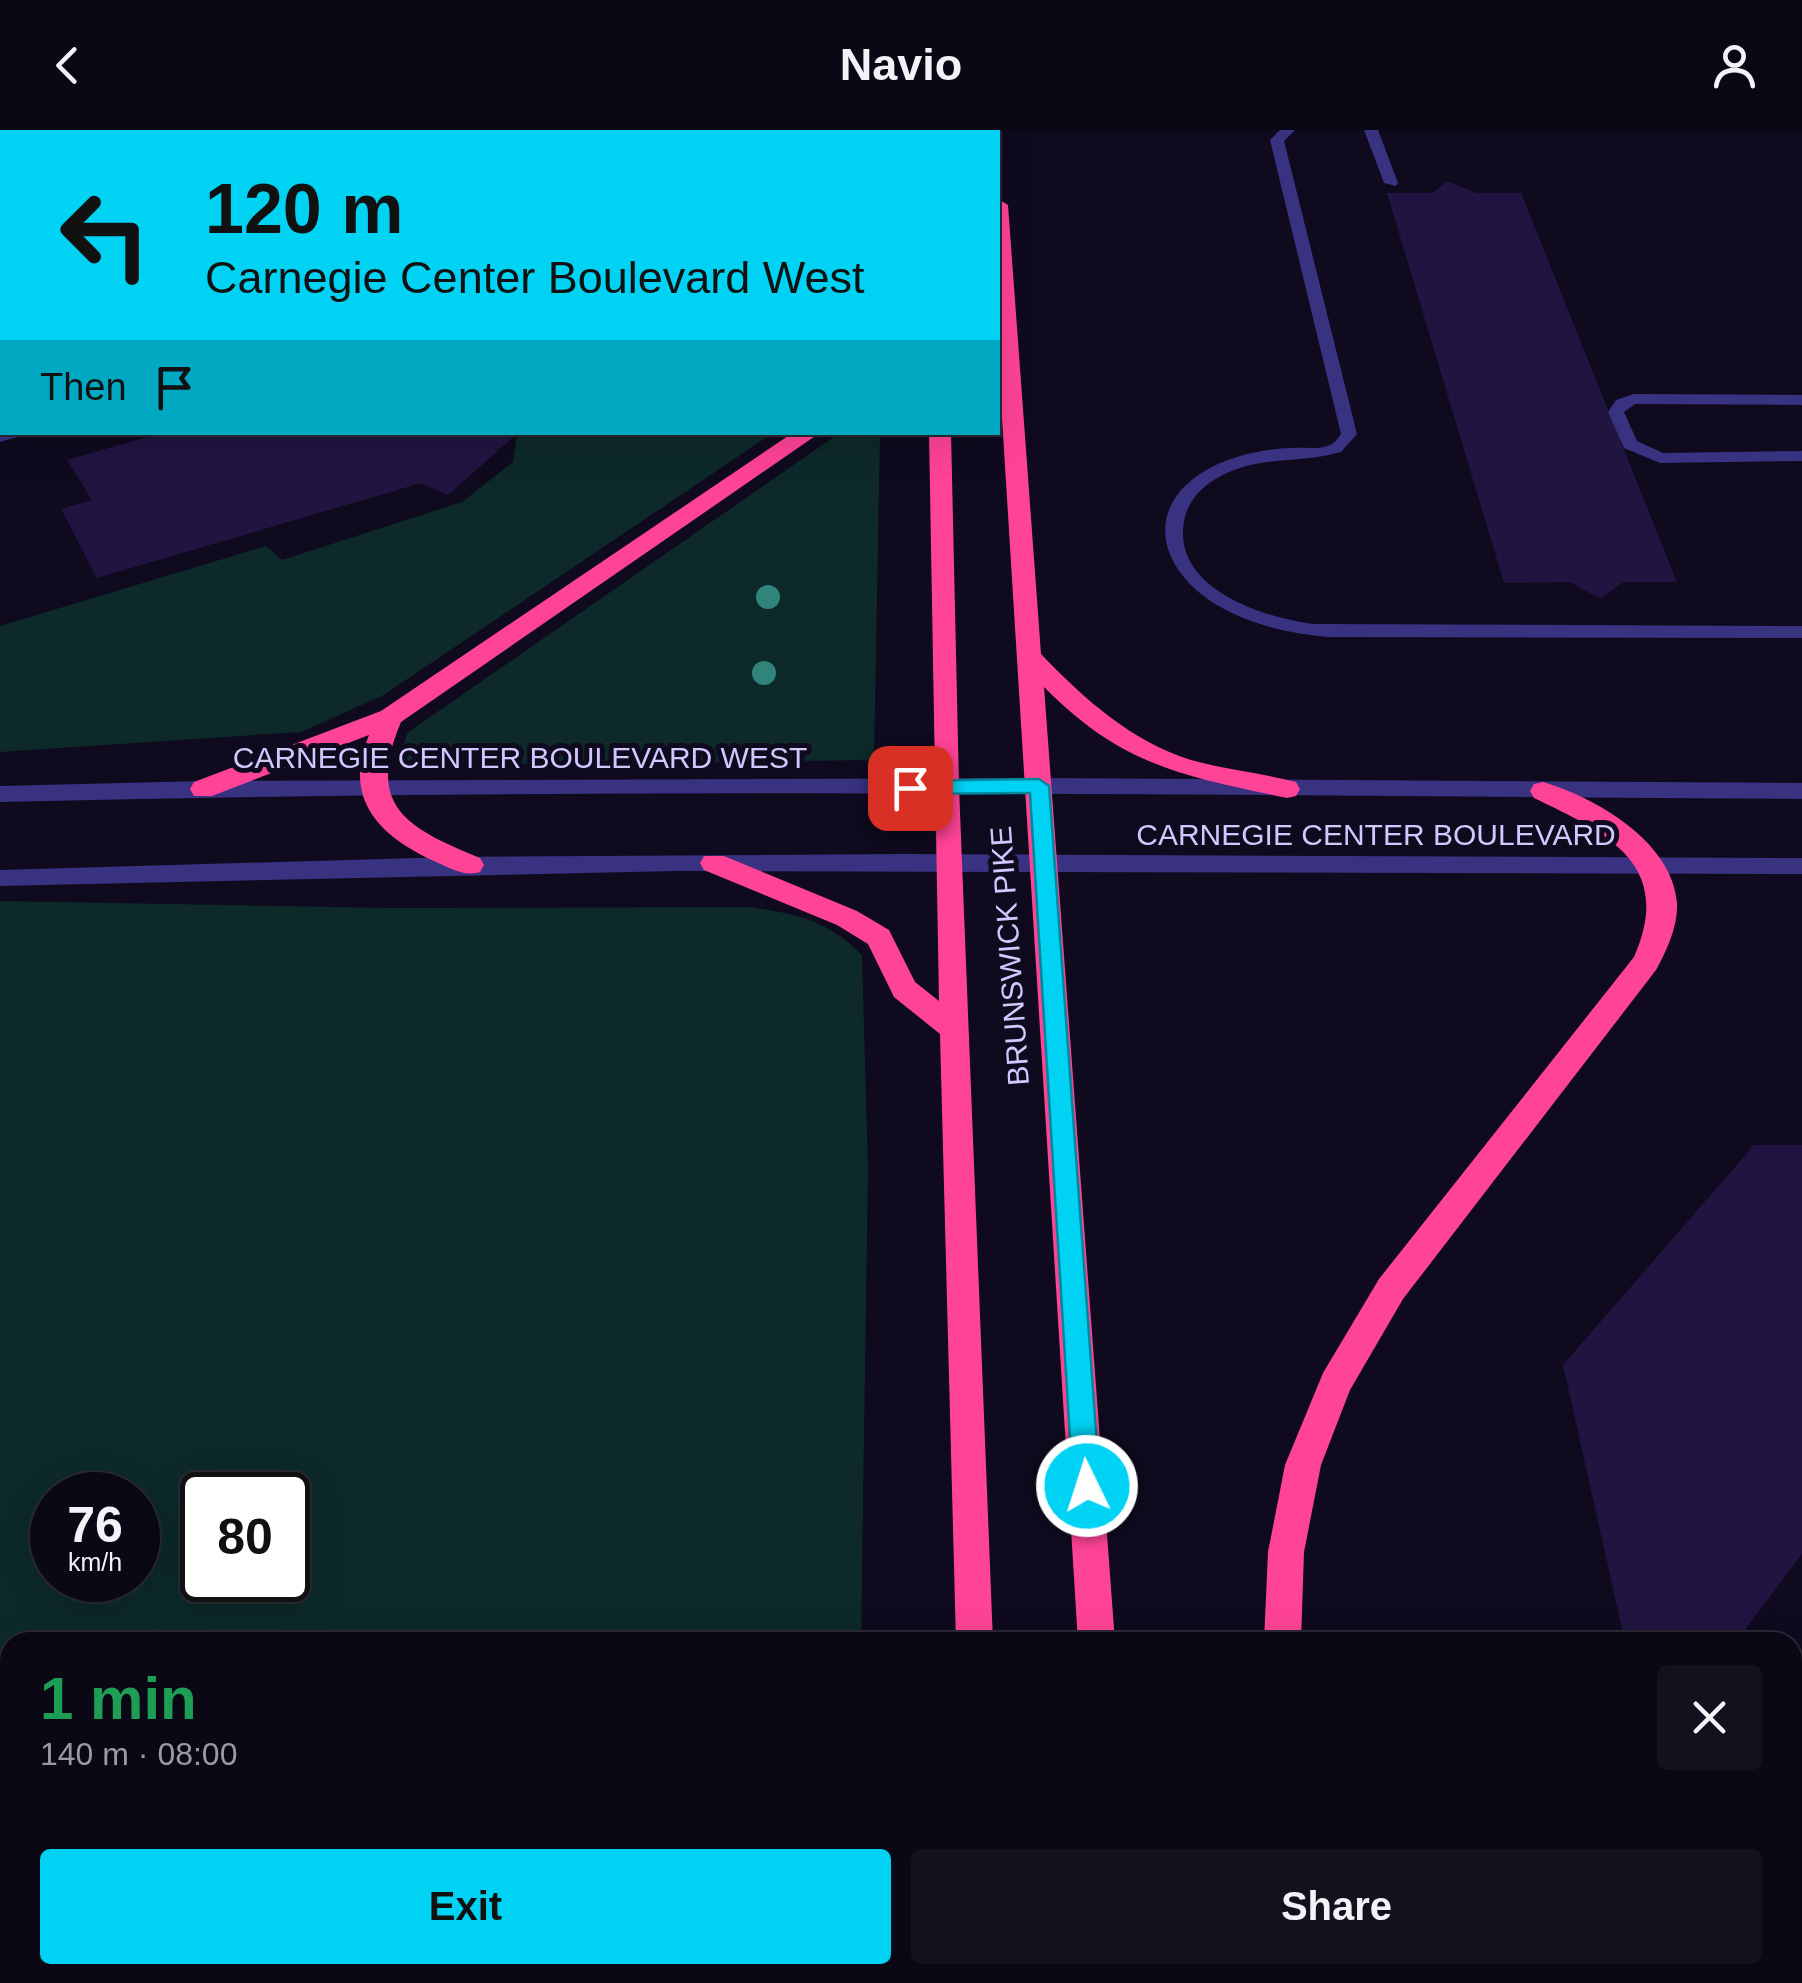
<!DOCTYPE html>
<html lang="en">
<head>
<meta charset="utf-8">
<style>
	body { margin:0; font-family:Arial,sans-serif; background:#14111f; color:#f1f3f6; height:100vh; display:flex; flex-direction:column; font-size:38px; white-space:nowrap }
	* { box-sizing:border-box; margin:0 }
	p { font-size:32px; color:#9a9aa1 }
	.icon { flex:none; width:55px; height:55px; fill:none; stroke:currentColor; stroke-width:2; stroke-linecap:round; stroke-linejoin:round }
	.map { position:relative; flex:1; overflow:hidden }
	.side { position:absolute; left:0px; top:1502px; width:1802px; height:352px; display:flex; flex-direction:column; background:#0b0816; border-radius:30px 30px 0 0; box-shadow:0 10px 40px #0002,0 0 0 2px #2b2935 }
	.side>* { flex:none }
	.top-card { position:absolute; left:0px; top:0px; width:1000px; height:305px; box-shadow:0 10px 40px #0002,0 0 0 2px #2b2935; background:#00d2f3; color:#111; overflow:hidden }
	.speed { position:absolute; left:30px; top:1342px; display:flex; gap:20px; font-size:50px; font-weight:700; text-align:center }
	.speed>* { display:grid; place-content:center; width:130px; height:130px; border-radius:50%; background:#0b0816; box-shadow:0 10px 40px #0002,0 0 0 2px #2b2935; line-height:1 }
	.speed small { font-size:25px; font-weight:400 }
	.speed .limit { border:5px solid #111; border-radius:15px; background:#fff; color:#111 }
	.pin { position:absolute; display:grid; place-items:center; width:85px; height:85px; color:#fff; margin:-42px; border-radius:20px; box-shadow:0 5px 15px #0006 }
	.me { position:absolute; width:110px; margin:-55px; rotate:356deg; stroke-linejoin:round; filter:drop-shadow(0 0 8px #0008) }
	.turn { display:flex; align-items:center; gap:35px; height:210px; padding:0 40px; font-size:45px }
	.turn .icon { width:130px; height:130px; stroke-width:2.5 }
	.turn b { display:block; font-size:70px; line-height:85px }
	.then { display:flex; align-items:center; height:95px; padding:0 40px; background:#0003; gap:20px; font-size:38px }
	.round { display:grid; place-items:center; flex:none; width:105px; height:105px; border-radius:10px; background:#14111f }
	.head { display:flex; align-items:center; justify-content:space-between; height:170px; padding:0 40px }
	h1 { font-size:60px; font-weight:800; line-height:75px; color:#1e9e55 }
	.button { display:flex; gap:20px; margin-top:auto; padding:20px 40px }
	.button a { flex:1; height:115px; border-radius:10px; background:#00d2f3; color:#111; font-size:40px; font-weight:800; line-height:115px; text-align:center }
	.button a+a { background:#14111f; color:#f1f3f6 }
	header { display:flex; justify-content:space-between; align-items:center; height:130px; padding:0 40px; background:#0b0816; font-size:45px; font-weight:800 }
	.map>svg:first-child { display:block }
	.green { fill:#0d2929; fill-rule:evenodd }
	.building { fill:#201541 }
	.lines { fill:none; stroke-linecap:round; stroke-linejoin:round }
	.lane { fill:#383281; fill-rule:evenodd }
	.street { fill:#383281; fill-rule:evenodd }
	.highway { fill:#ff4396; fill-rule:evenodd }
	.tree { fill:#31847a }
	.route { fill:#00d2f3; stroke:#00889e; stroke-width:2.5 }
	.labels { text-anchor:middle; stroke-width:10; stroke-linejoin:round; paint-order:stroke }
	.street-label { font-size:30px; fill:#d0c8ff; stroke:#0f0a1e }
</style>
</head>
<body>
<header><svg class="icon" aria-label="back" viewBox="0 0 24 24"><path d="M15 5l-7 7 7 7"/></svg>Navio<svg class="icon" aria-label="person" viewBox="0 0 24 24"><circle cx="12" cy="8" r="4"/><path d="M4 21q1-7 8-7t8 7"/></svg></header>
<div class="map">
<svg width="1802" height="1853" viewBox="0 0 1802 1853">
	<rect width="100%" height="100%" fill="#0f0a1e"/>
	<path class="green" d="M841,302l39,1 -6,327 -477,6 10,-33z
		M523,303h250l-391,263 -81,36 -301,20v-126l266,-80 16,14 180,-58 51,-40 3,-23z
		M0,771l391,7 357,-1c49,7 78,12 114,48l6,213 -7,474h-851v333h845v8h-855zM138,1365v85h-86v-85zM202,1365h86v85h-86z"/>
	<path class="building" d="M1447,51l29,12h45l156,389h-54l-22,17 -31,-17 -66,1 -117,-390h46z
		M165,302h354l-71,63 -27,-12 -324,95 -36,-69 31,-9 -25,-40z
		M1754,1015h48v409l-66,88h-63l-9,-5 -4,5h-35l-62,-277z"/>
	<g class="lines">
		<path class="lane" d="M1280,0h15l-11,11 73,293 -16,18c-40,12 -81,3 -120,24 -18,9 -33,24 -37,45 -12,67 78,96 129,103l489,2v12l-475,-1c-39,-4 -76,-12 -110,-32 -55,-33 -76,-94 -14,-133 26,-16 59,-23 89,-24 12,-1 27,2 38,-3 6,-3 7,-6 11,-11l-71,-294z
			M1364,0h14l20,53 -2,3 -12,-3z
			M0,89h2v8h-2z
			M2,143v10l-2,1v-10z
			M2,186v14l-2,1v-14z
			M0,250h2v10h-2z
			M1634,264l168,1v10l-167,-1 -11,8 13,29 26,12 139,-2v10l-142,2 -36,-15 -16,-36 8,-12z
			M0,302l2,-1 32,1 -34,10z
			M1802,1687v39l-10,4v-39z
			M1732,1845h30l3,8h-32z"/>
		<path class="street" d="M1039,648l763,5v16c-601,-4 -1202,-12 -1802,3v-16l203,-5z
			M901,724l901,4v16l-1127,-3 -675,15v-16l450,-13z"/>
		<path class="highway" d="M924,0h18v2h-18z
			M984,0h18v2l-4,4v-4z
			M998,69l10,6 33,449c42,44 91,88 150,106 35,10 71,13 105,22l4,7 -4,7 -9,2c-104,-22 -165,-32 -243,-111l71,955h-37l-80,-1289z
			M794,302h27l-420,290c-36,85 6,106 79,136l4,7 -4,7c-16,5 -30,-4 -44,-10 -57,-26 -94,-63 -67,-127l-157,61h-18l-4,-7 4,-7 187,-71z
			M929,302h22l8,355 34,855h-37l-16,-608 -46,-37 -26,-53 -31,-19 -133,-55 -4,-7 4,-7h20l133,55 32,19 26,52 24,19z
			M1543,652c52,15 130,60 134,121 1,23 -10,47 -21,67l-253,329 -53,91 -29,75 -17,87 -3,90h-37l4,-90 17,-87 38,-92 56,-94 255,-322c41,-93 -27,-124 -100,-159l-4,-7 4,-7z
			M964,1845h42v8h-42z
			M1099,1845h42l1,8h-42z
			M1294,1845h42l1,8h-42z"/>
	</g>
	<g class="tree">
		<circle cx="768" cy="467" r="12"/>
		<circle cx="764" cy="543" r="12"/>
	</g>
	<path class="route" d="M1039,649l10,7 51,700 -4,9 -9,3 -10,-3 -4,-9 -43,-693 -120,1 -10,-6 10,-7z"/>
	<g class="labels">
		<g class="street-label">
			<text x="520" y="638">CARNEGIE CENTER BOULEVARD WEST</text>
			<text x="1376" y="715">CARNEGIE CENTER BOULEVARD</text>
			<text transform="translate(1010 826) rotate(-94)" y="10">BRUNSWICK PIKE</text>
		</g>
	</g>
</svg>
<div class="speed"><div>76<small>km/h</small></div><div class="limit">80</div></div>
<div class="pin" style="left:910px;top:658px;background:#d93025"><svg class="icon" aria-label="arrive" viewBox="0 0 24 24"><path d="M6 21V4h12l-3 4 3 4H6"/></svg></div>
<svg class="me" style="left:1087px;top:1356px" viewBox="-20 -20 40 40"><circle r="17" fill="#00d2f3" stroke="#fff" stroke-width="3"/><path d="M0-11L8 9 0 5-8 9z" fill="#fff"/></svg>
<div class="top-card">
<div class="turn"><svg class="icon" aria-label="left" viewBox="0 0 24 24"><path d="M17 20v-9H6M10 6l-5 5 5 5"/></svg><div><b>120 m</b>Carnegie Center Boulevard West</div></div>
<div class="then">Then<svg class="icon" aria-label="arrive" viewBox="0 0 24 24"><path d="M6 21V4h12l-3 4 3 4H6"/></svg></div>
</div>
<section class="side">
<div class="head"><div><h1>1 min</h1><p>140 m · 08:00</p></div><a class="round"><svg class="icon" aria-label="close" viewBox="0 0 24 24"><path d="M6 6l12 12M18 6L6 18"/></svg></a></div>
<div class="button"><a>Exit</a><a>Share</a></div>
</section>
</div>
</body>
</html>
